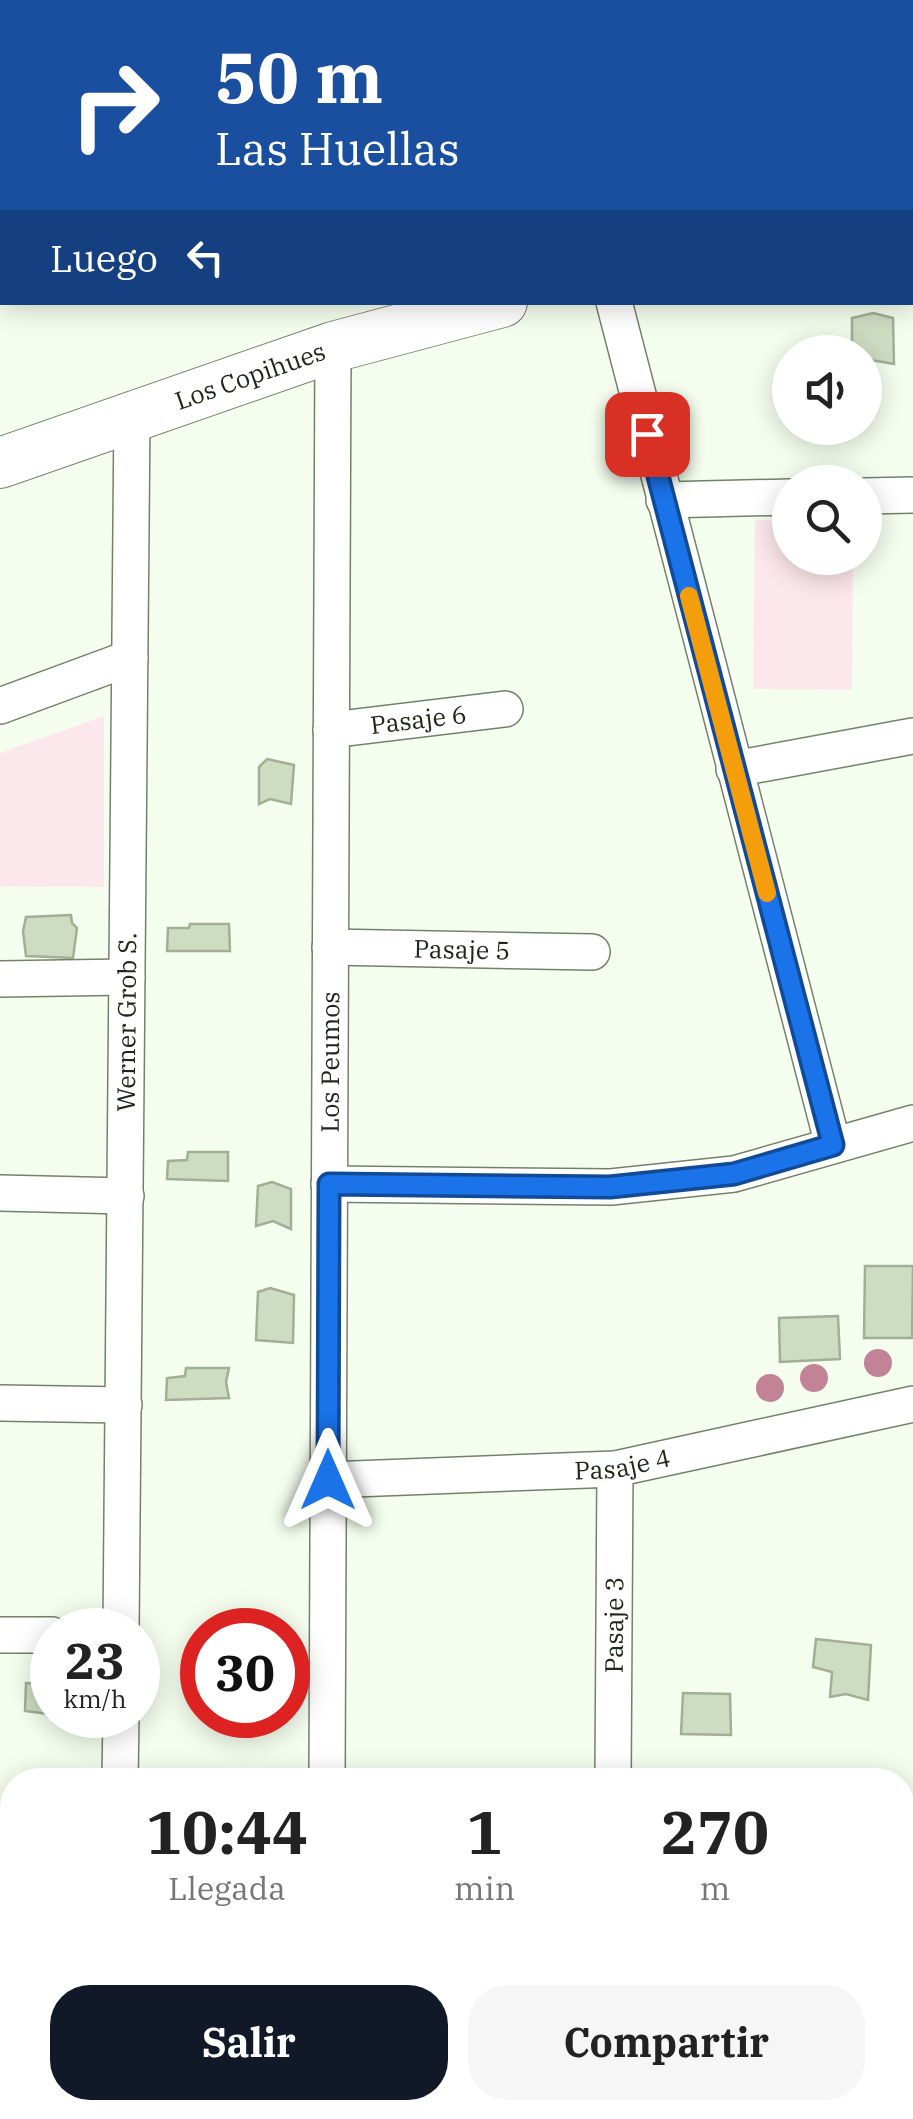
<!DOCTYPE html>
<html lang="es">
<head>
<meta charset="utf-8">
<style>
	body { margin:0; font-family:"IBM Plex Serif",serif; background:#f6f6f6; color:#222; height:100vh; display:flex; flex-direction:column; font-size:38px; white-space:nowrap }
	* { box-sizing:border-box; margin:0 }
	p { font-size:32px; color:#767676 }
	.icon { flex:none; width:55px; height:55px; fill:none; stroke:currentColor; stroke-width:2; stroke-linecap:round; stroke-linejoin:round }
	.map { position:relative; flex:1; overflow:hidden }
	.drawer { position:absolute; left:0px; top:1768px; width:915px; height:352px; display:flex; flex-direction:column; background:#fff; border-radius:40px 40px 0 0; box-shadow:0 5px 25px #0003 }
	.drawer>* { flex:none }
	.banner { position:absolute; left:0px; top:0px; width:915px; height:305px; box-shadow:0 5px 25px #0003; background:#1a4fa0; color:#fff; overflow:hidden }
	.fabs { position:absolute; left:772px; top:335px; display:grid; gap:20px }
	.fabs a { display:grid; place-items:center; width:110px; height:110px; border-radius:50%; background:#fff; box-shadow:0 5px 25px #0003; font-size:50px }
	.speed { position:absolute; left:30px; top:1608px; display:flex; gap:20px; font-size:50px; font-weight:700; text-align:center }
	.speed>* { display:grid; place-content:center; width:130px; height:130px; border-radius:50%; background:#fff; box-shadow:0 5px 25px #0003; line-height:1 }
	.speed small { font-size:25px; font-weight:400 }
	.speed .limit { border:15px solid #d22; background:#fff; color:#111 }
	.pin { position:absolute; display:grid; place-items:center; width:85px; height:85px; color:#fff; margin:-42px; border-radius:20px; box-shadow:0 5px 15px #0006 }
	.me { position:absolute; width:110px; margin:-55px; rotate:0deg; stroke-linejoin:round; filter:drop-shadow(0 0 8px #0008) }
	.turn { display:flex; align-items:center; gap:35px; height:210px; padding:0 50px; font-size:45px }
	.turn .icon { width:130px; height:130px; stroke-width:2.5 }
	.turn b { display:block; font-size:70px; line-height:85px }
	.then { display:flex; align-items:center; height:95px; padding:0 50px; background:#0003; gap:20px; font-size:38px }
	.eta { display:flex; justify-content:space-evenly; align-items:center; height:170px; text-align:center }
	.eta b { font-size:60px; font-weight:800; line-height:70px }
	.cta { display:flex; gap:20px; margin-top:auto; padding:20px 50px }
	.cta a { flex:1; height:115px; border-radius:40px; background:#111827; color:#fff; font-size:40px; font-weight:800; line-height:115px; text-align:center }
	.cta a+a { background:#f6f6f6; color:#222 }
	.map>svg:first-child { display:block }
	.green { fill:#fce7ec }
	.water { fill:#bae98d }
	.building { fill:#cedcc2; stroke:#a1af95; stroke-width:2.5 }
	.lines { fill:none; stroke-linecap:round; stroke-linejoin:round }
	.minor-casing { stroke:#748169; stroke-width:38 }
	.secondary-casing { stroke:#748169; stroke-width:52 }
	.minor { stroke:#fff; stroke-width:35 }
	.secondary { stroke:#fff; stroke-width:50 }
	.tree { fill:#c28397 }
	.route-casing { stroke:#114b97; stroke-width:25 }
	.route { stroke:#1a73e8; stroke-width:18 }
	.slow { stroke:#f59e0b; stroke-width:18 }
	.labels { text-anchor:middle; stroke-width:8; stroke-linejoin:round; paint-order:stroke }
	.street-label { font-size:25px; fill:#20261c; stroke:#fff }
</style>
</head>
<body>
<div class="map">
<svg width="913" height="2119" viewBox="0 0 913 2119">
	<rect width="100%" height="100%" fill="#f5feee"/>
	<path class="green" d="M755,520l35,1v37h63l-1,132 -99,-1z
		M104,716v171l-104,-1v-133z"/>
	<path class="water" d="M0,0h240l-238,2 -2,81z"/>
	<path class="building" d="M873,313l20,5 1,46 -29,-5v-7h-13v-34z
		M267,759l27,6 -3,39 -21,-5 -11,5v-37z
		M71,915l1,8 5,5 -4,30 -47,-2 -3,-25 3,-14z
		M190,924h39l1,27h-63l1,-23h21z
		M188,1152h40v29l-61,-2 1,-18 19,-1z
		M272,1182l19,7v40l-18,-8 -17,5 2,-40z
		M865,1266h48l-1,72h-48z
		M270,1288l24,7 -1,48 -37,-3 2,-48z
		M838,1316l2,43 -60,3 -1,-44z
		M186,1368h43l-3,14 3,16 -63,2 1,-22 18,-2z
		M816,1639l55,6 -3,55 -22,-6 -16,3 2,-25 -19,-5z
		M26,1683l26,1 -3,30 -24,-3z
		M683,1693l47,1 1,41 -50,-1z
		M414,2112v7h-42v-6z"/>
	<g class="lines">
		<defs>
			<g id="minor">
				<path d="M614,302l219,843"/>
				<path d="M865,496l48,-1"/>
				<path d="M664,500l126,-3"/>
				<path d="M0,706l130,-48"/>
				<path id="s1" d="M331,730l174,-21"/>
				<path d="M734,769l179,-33"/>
				<path id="s2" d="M330,947l262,5"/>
				<path d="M0,979l127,-2"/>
				<path d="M329,1184l282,3 123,-13 179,-51"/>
				<path d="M0,1193l126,3"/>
				<path d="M0,1403l124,2"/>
				<path id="s3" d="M328,1480l287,-11 298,-65"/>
				<path id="s4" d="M121,1630l11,-1215"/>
				<path d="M0,1635h52"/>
				<path d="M120,1780l1,-65"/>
				<path id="s5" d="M327,1780l6,-1433"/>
				<path id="s6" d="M613,1780l2,-311"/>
				<path d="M0,1836h12"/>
				<path d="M902,1912h11"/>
				<path d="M0,2047h12"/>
				<path d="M615,2108v11"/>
				<path d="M117,2119v-11"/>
				<path d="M325,2119v-11"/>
				<path d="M913,2119v-89"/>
			</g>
			<g id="secondary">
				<path d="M912,245h1"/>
				<path id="s7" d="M0,463l333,-116 169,-45"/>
			</g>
		</defs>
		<use href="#minor" class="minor-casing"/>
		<use href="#secondary" class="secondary-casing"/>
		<use href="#minor" class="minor"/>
		<use href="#secondary" class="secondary"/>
	</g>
	<g class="tree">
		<circle cx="878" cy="1363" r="14"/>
		<circle cx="814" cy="1378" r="14"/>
		<circle cx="770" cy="1388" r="14"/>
	</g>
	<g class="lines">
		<defs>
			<path id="route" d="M328,1480l1,-296 281,3 124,-13 99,-29 -186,-711"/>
		</defs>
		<use href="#route" class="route-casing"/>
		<use href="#route" class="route"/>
		<path class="slow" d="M689,596l78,297"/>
	</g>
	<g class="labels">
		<g class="street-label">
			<text dy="9" stroke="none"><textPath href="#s7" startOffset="265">Los Copihues</textPath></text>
			<text dy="9" stroke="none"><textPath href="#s1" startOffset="88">Pasaje 6</textPath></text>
			<text dy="9" stroke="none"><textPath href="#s2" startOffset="132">Pasaje 5</textPath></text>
			<text dy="9" stroke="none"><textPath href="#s4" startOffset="608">Werner Grob S.</textPath></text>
			<text dy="9" stroke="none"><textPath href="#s5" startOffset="718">Los Peumos</textPath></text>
			<text dy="9" stroke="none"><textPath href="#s3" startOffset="295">Pasaje 4</textPath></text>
			<text dy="9" stroke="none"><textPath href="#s6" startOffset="155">Pasaje 3</textPath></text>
		</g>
	</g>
</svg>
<div class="fabs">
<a><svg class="icon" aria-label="sound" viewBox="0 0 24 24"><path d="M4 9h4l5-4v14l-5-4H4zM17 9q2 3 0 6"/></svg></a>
<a><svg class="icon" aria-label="search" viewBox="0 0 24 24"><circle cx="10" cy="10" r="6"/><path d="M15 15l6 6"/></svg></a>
</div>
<div class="speed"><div>23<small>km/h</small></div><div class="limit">30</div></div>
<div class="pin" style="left:647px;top:434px;background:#d93025"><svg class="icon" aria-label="arrive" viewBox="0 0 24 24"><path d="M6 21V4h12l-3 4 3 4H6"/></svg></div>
<svg class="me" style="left:328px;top:1480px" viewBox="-20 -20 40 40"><path d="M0-17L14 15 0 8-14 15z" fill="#1a73e8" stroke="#fff" stroke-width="4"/></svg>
<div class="banner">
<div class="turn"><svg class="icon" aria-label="right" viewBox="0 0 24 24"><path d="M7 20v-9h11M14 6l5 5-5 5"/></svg><div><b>50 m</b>Las Huellas</div></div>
<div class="then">Luego<svg class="icon" aria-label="left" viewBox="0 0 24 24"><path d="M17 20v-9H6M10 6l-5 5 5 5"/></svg></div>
</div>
<section class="drawer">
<div class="eta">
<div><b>10:44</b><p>Llegada</p></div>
<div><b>1</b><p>min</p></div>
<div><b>270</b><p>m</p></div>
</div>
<div class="cta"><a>Salir</a><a>Compartir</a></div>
</section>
</div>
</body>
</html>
